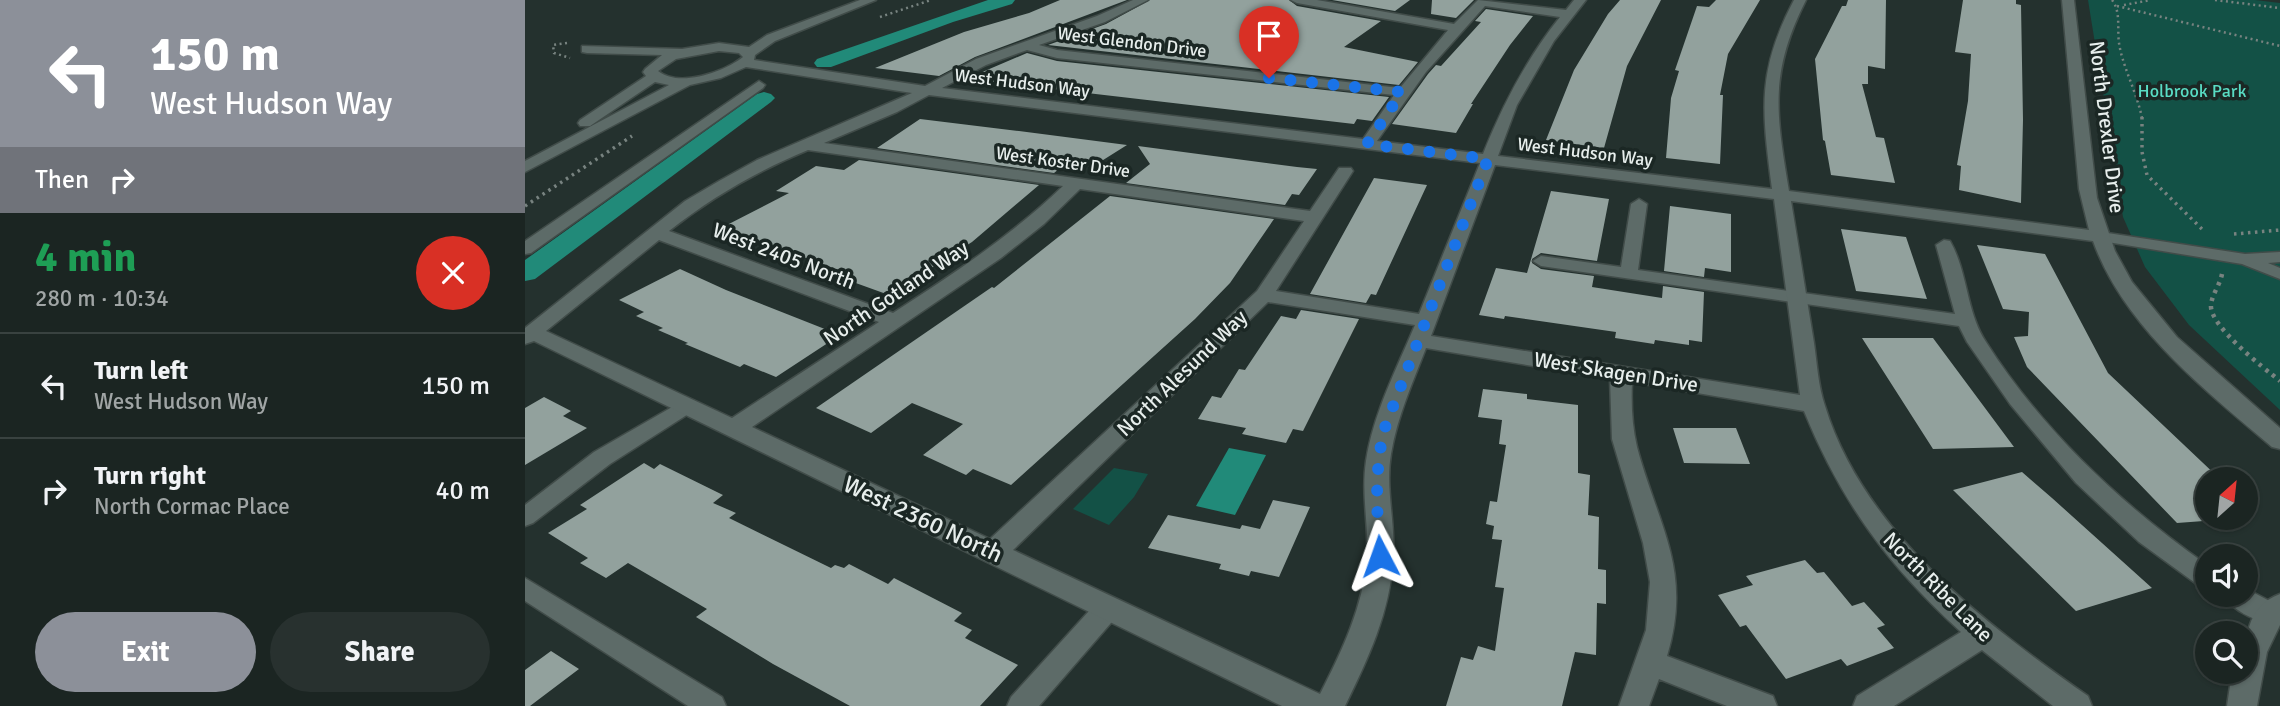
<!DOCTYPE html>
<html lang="en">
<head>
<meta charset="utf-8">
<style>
	body { margin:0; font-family:Signika,sans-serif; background:#28312f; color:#f1f3f6; height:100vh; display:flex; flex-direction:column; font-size:26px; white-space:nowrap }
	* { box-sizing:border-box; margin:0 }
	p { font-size:23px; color:#a0a5a5 }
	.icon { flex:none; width:38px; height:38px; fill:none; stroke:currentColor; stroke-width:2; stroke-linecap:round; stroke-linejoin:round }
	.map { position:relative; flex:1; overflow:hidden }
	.drawer { display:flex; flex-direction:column; background:#1b2522; width:525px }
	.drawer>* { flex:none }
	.banner { background:#8c9099; color:#fff; overflow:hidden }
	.needle { width:46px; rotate:27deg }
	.tools { position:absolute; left:1670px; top:467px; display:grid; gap:14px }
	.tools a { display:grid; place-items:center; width:63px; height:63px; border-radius:50%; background:#1b2522; box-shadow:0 2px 5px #0004,0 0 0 2px #394240; font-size:35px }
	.pin { position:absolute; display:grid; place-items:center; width:60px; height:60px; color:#fff; margin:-72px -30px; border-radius:50% 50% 50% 0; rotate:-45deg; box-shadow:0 0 7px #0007 }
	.pin .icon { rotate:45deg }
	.me { position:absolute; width:77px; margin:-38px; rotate:356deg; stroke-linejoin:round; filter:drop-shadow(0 0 5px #0008) }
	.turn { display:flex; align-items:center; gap:24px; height:147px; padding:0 35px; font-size:32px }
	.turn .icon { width:91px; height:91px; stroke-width:2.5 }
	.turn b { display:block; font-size:49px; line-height:60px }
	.then { display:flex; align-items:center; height:66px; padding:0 35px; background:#0003; gap:14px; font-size:26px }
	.round { display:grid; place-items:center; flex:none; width:74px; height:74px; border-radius:37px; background:#28312f }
	.head { display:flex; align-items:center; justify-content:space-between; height:119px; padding:0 35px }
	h1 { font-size:42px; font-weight:700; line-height:52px; color:#1e9e55 }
	.action { display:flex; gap:14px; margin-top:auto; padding:14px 35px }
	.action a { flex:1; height:80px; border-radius:42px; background:#8c9099; color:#fff; font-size:28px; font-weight:700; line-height:80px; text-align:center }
	.action a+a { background:#28312f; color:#f1f3f6 }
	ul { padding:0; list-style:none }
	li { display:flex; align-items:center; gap:21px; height:105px; padding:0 35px; border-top:2px solid #394240 }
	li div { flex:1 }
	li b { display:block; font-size:26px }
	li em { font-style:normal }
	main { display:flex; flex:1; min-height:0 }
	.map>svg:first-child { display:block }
	.green { fill:#135146 }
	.water { fill:#218a79 }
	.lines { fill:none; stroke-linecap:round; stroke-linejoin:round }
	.canal { fill:#218a79; fill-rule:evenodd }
	.building { fill:#92a19d }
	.service-casing { stroke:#414c49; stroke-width:3 }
	.minor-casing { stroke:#414c49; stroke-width:3 }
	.path-far2 { stroke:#788380; stroke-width:2.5; stroke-dasharray:2 3.5; stroke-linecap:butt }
	.path-far1 { stroke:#788380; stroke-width:3.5; stroke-dasharray:2.5 4.5; stroke-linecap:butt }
	.path { stroke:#788380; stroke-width:4.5; stroke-dasharray:3.5 5; stroke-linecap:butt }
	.service { fill:#5d6b68; fill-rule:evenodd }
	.minor { fill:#5d6b68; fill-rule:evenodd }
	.route { stroke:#1a73e8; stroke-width:12; stroke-dasharray:0 21.6 }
	.labels { text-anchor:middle; stroke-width:7; stroke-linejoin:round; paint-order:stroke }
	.far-street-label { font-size:18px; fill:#e7eeec; stroke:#1b2724 }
	.far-park-label { font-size:18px; fill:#59dcc4; stroke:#1b2724 }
	.street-label { font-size:21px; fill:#e7eeec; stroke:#1b2724 }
	.near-street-label { font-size:24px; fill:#e7eeec; stroke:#1b2724 }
</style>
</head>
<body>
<main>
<section class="drawer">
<div class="banner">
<div class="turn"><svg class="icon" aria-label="left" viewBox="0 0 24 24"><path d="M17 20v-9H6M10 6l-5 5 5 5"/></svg><div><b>150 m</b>West Hudson Way</div></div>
<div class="then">Then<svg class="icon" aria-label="right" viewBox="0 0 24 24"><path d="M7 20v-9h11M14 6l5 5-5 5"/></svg></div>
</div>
<div class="head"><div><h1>4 min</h1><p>280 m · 10:34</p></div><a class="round" style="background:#d93025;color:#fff"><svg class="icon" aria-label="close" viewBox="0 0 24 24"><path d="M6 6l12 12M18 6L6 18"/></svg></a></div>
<ul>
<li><svg class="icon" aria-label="left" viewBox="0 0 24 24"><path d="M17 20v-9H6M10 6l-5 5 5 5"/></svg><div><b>Turn left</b><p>West Hudson Way</p></div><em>150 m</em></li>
<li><svg class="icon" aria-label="right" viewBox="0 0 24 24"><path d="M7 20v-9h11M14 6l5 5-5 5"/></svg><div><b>Turn right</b><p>North Cormac Place</p></div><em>40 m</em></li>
</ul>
<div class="action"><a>Exit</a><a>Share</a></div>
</section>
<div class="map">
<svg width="1755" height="706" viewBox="0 0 1755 706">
	<rect width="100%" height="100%" fill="#24312e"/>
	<path class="green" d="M1563,0h167l25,3v407l-91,-85 -44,-58 -22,-50z
		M589,468l34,6 -14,23 -25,28 -36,-16z"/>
	<path class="water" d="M704,448l37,7 -31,60 -39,-9z"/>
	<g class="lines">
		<path class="canal" d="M463,0h27l-3,4 -59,18 -122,45h-14l-3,-4 3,-4z
			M239,92l7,2 4,4 -4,4 -236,177 -10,2v-21l232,-166z"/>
	</g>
	<path class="building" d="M535,0h67l-152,57 -36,19 -64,-8 89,-36 65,-19z
		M625,0h139l8,6 84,15 -37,26 74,15 -19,23 -351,-40 58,-21z
		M807,0h78l-15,11z
		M907,0h42l-18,18 -25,-4z
		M1095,0h41l-34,66 -23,82 -58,-8 28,-70 34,-56z
		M1191,0h44l-32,54 -8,41h3l-3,69 -54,-6 5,-60 8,-27 -4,-1 22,-64 12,1z
		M1323,0h38l-1,69 -17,-3v18h-6l14,53 8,1 11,45 -64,-8 -6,-34 -2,-1 -8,-81 27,-53h4z
		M1438,0h53v4l5,1 2,115 -2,83 -62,-13 2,-24 -4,-1 11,-64 3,-47 -16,-2z
		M961,9l47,7 -23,29 -39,59h2l-17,29 -64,-9 36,-50 8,-9 5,1 40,-44 -6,-1z
		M502,53l30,8 332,36 -17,24 -15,-2 -3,5 -388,-45z
		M395,119l99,12 108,14 -35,22 -27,-3 -11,9 -177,-25z
		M613,146l159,21 20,2 -18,26 -7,-1 -7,11 -159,-22 24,-19z
		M334,160l180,25 -67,57 -83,53 -61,-22 8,-4 -113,-42 66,-34 -13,-2 40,-25 28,4z
		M849,178l53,7 -51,110 -5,-1 -5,9 -56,-9z
		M1026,191l58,8 -12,62 -56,-8 -9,6v4l9,6 53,7 -2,11 70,11 1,-12 41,6 -2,50 -13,-2v5l-34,-5 -1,4 -39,-6 1,-6 -111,-16 -1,3 -25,-4 17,-47 31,5z
		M585,196l164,23 -44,64 -35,36 -184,166 -38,-16 -7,6 -43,-20 40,-31 -51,-21 -41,30 -55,-25 176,-121 2,1z
		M1145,206l61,8v58l-26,-4 -1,9 -40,-6z
		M1316,229l65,8 21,62 -71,-8z
		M1452,245l68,9 63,119 113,107h-14v38h37l-67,5 -150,-156 -13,-30 14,-1 1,-24 -26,-3z
		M155,269l46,21 114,45 -64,42 -32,-13 -4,3 -55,-23 3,-1 -30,-13 5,-2 -27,-12 8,-4 -25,-12z
		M776,310l58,9 -56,112 -10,-2 -7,14 -44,-9 4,-6 -48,-9 14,-23 9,2 18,-29 6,1 36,-54 15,3z
		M1337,338h71l81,109 -81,2z
		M958,389l44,5v5l51,6v68l12,2 -2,40 11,2 -1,52 8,1v34l-9,-1 -1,52 -21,-3 -13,54h-116l15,-49 12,3 5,-14 17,5 9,-63 -9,-1 7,-47 -10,-1 2,-13 -8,-2 4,-23 7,1 9,-57 -7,-1 3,-24 -24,-3z
		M19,397l27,14 -8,5 24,12 -62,37v-57z
		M1148,428h63l14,36 -66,-1z
		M119,463l10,6 6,-5 63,31 -10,8 23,10 -7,5 102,50 4,-3 9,3 5,-4 39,20 6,-6 68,35 -8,8 18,9 -7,8 53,27 -38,41h-130l-77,-42 -77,-47 11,-8 -79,-46 -22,15 -26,-15 8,-5 -40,-25 39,-24 -7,-4z
		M1497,472l30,26 100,90 -76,23 -123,-121z
		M748,500l37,7 -31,70 -28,-6 -2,5 -30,-7 2,-5 -73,-16 20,-33 72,14 2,-4 18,4z
		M1280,560l12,13 7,-1 28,34 12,-4 21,23 -8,3 17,20 -47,18 -6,-7 -55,20 -40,-54 -6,2 -22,-32 35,-10 -7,-9z
		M26,651l28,18 -49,37h-5v-36z"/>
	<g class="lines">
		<defs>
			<path id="service" d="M234,81l6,4 -2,3 -232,165 -6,1v-13z
				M1114,199l8,5 -9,66 317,44 -19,-69 8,-5 6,1c18,31 16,71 36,101 56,88 136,163 221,223v23l-9,-3 -59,-43 -63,-59 -66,-79 -43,-62 -8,-16 -418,-60 -8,-5 8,-5 80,11 10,-63z
				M1576,232l144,22 35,-2v10l-12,1 12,5v11l-38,-15 -147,-24 -2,-3z
				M161,399l7,2 3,5 -3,5 -83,53 -77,59 -8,3v-21l69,-53z
				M0,578l197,119 4,9h-38l-163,-105z
				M1720,588l34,18v16c-16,5 -48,-12 -56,-27h22z
				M583,597l9,3 4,8 -4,8 -78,90h-32l4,-9 88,-97z"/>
			<path id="minor" d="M335,0h16l-101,41 -20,14 -1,5 171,26 51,-27 121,-43 36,-16h15l-43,22 -66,23 18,5 343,38 48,-58 -151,-27 -6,-3h26l137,24 24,-24 88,10 8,-10h12l-32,41 -37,64 -19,51 274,33c-10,-78 -16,-117 22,-189h12c-37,73 -30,113 -17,191l300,39 -10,-41 -17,-189h12l23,198 18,53 17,31 45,55 103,91v21l-8,-2c-67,-57 -148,-120 -179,-206l-302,-40c8,47 15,95 23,142 3,20 4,43 11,63 38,125 160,218 263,290l4,10h-39l-71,-56 -88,56h-41l4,-10 104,-64c-72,-65 -120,-130 -157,-221l-172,-29c-1,22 0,44 5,65 21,79 56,123 30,209l106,40 4,10h-50l-68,-27 -10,27h-30l27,-76 4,-48 -7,-39 -31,-104 -2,-60 -184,-31c-13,34 -29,69 -35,106 -6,36 5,70 2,106 -3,52 -25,99 -48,146h-63l-748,-365 -9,3v-16l160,-127 34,-20 38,-21 155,-67 -166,-26 -25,11 -31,7 -165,87v-11l144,-76 -14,-3 -65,44h-10l-2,-3 2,-3 66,-44 -3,-4 2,-3 17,-14 -75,-2 -5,-1v-6l100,3 37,-6 30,4 18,-12zM960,6l75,11c-33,41 -57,87 -77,137l-106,-13 49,-69zM502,50l30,8 337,37 -31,44 -421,-51 44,-23zM194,51l20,2 4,4c-19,15 -64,31 -85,14l18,-12zM404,95l551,68 -61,151 -143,-23 77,-120 -2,-3h-12l-29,43 -486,-68 73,-31zM283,150l255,36c-52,50 -110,88 -170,127l-224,-82c43,-34 88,-60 139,-81zM970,165l279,34 26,196 -369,-59zM555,189l224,32 -47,70 -267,248 -238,-112 249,-169 43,-34zM134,240l220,82 -147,96 -186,-87zM743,302l147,23c-18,43 -42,89 -49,136 -5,33 3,64 1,97 -4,49 -25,93 -47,136l-307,-144z
				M1755,594v31l-13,27 -10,54h-30l5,-34h13c0,-31 0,-65 35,-78z"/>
		</defs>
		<use href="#service" class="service-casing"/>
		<use href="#minor" class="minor-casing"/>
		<path class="path-far2" d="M1587,0c9,11 5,29 7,43 3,22 18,50 23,75
			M1690,0l65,8
			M1599,5l27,-5
			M1592,6l163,40
			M355,17l51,-17
			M42,43l-14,2 1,8 16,5"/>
		<path class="path-far1" d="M1617,117v35l5,23 57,56
			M0,206l107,-70
			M1709,234l46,-4"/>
		<path class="path" d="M1697,274c-2,11 -10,20 -11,31 -2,21 53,63 69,76"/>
		<use href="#service" class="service"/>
		<use href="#minor" class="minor"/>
	</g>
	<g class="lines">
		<path class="route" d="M744,78l133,14 -35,52 121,15 -104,271c-10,43 -7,83 -4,126"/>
	</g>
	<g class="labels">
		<g class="far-street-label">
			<text transform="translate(607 42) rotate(7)" y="6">West Glendon Drive</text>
			<text transform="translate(497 83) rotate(7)" y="6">West Hudson Way</text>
			<text transform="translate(1060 152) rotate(7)" y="6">West Hudson Way</text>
			<text transform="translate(538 162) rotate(8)" y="6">West Koster Drive</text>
		</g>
		<g class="far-park-label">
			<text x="1667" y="97">Holbrook Park</text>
		</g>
		<g class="street-label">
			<text transform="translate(1582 127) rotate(83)" y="7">North Drexler Drive</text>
			<text transform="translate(259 256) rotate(21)" y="7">West 2405 North</text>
			<text transform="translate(371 293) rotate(-34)" y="7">North Gotland Way</text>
			<text transform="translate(1091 372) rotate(9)" y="7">West Skagen Drive</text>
			<text transform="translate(657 373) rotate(-44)" y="7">North Alesund Way</text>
			<text transform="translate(1413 587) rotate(45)" y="7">North Ribe Lane</text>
		</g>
		<g class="near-street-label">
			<text transform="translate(398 519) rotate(25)" y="8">West 2360 North</text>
		</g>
	</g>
</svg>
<div class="tools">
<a><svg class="needle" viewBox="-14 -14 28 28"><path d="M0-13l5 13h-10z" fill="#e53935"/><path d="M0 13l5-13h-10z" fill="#a0a5a5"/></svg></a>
<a><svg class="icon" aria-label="sound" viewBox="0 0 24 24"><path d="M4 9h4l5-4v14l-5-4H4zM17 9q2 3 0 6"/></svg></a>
<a><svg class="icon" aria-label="search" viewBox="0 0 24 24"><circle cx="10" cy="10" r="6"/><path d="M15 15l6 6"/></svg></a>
</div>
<div class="pin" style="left:744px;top:78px;background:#d93025"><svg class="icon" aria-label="arrive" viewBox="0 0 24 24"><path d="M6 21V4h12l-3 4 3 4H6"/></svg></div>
<svg class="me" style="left:855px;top:556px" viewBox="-20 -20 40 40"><path d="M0-17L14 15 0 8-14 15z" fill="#1a73e8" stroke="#fff" stroke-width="4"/></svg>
</div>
</main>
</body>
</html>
